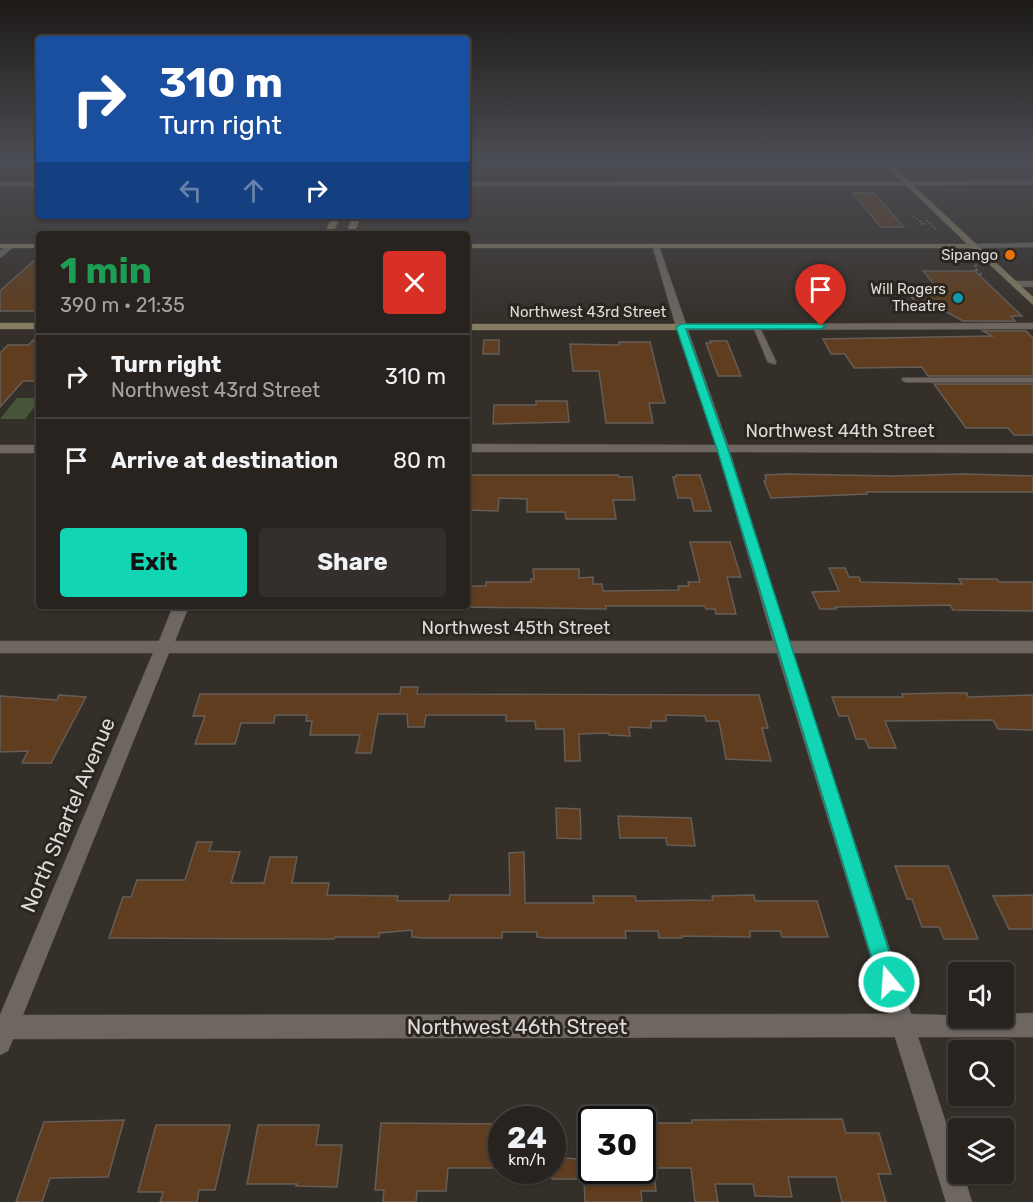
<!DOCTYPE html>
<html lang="en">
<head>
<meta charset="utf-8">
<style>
	body { margin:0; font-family:Rubik,sans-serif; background:#342f2c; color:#f1f3f6; height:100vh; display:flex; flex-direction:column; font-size:22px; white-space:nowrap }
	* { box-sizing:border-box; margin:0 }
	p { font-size:20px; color:#a5a4a4 }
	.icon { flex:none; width:33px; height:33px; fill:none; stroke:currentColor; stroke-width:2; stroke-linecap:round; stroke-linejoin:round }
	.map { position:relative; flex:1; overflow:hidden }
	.side { position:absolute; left:36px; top:231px; width:434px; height:378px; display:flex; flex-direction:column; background:#28231f; border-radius:6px; box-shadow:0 2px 4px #0004,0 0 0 2px #44403d }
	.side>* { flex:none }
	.top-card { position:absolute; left:36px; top:36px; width:434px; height:183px; border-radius:6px; box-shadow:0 2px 4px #0004,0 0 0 2px #44403d; background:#1a4fa0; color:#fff; overflow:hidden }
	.controls { position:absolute; left:948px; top:962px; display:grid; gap:12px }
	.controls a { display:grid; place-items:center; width:66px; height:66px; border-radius:6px; background:#28231f; box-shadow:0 2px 4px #0004,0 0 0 2px #44403d; font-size:30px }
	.speed { position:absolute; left:488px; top:1106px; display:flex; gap:12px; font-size:30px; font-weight:700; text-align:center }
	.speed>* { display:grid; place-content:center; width:78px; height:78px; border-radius:50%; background:#28231f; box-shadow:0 2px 4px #0004,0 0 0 2px #44403d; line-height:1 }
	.speed small { font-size:15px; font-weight:400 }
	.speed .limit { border:3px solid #111; border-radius:9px; background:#fff; color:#111 }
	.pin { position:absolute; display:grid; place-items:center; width:51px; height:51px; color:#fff; margin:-62px -26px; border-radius:50% 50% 50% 0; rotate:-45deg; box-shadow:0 0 6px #0007 }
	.pin .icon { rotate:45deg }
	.me { position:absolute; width:66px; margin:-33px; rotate:342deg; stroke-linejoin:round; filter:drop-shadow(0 0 4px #0008) }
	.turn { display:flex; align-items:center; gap:21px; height:126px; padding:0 24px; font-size:27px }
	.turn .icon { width:78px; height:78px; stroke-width:2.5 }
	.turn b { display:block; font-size:42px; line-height:51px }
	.lanes { display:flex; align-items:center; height:57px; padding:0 24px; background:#0003; justify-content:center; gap:30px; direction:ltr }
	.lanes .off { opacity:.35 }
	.round { display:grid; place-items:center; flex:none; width:63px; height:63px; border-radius:6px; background:#342f2c }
	.head { display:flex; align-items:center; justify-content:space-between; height:102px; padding:0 24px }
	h1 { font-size:36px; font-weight:700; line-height:45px; color:#1e9e55 }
	.primary-button { display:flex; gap:12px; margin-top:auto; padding:12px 24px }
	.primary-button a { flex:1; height:69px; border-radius:6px; background:#12d5b4; color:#111; font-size:24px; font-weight:700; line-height:69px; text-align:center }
	.primary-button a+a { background:#342f2c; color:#f1f3f6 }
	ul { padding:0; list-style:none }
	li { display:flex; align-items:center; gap:18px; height:84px; padding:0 24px; border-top:2px solid #44403d }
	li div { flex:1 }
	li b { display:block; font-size:22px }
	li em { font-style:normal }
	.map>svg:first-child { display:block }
	.green { fill:#475539 }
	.building { fill:#5f3d1e; stroke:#645d58; stroke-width:1.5 }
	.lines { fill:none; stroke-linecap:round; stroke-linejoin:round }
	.lane-casing { stroke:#534e49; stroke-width:2 }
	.street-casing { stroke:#534e49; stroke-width:1 }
	.secondary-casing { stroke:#534e49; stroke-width:1 }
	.path-far1 { stroke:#736e69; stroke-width:1.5; stroke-dasharray:2 2; stroke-linecap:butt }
	.path { stroke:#736e69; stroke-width:2; stroke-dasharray:3 3; stroke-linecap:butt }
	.lane { fill:#6e6761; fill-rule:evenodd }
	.street { fill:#6e6761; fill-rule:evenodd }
	.secondary { fill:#857c62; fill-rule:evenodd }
	.route { fill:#12d5b4; stroke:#0c8a75; stroke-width:1.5 }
	.food-dot { fill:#e8710a; stroke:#2b2520; stroke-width:2 }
	.culture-dot { fill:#0f9aa8; stroke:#2b2520; stroke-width:2 }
	.labels { text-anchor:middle; stroke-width:6; stroke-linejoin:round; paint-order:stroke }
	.far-poi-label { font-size:15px; fill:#dfdad7; stroke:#2b2520; text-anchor:end }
	.far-street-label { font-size:15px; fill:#dfdad7; stroke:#2b2520 }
	.street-label { font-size:18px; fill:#dfdad7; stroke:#2b2520 }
	.near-street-label { font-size:21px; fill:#dfdad7; stroke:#2b2520 }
</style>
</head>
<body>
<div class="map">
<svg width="1033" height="1202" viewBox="0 0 1033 1202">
	<rect width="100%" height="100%" fill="#352f29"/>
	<path class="green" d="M17,398h22v3l-14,18h-25z"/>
	<path class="building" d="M852,193h22l30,34h-23z
		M39,256v55h-39v-20z
		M923,271h52l47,45h-11l4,5h-52l-22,-12 -26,-8 -14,-16h34z
		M983,331h43l7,7v38h-105l-6,-9 -68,1 -9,-14h-14l-8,-15 169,-3z
		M39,335v46h-16l-23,26v-54l8,-8h20z
		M484,340h15v14h-16z
		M710,341h17l14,35h-23l-12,-33h5z
		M619,342h31l15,61h-16l4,20h-47l-7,-52h-26l-3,-27 49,1z
		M934,384h99v51h-19l-6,-7h-42z
		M536,401h31l2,21 -76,2 1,-19h42z
		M785,474l108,2 70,-2 70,2v16h-167l1,2 -96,4 -7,-17 2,-1 -1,-5z
		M466,475h152l1,2h13l3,23h-22l3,19h-50l-1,-7h-38v-13l-28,-1 -1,13 -32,-1z
		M676,475h24l11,36h-17l-3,-13h-13l-5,-21h3z
		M690,542h40l11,35h-14l9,37h-20l-1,-5h-9l-1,-3h-99v3l-140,-2v-21h20v-4h45v-3h3l-1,-10h46v9l14,-1v7h9l1,7 76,-1 -1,-4h11l-1,-4h12z
		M829,568h16l4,9h10l2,5 101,2 -3,-5h38l2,3h34v29l-80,-1 -3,-5 -115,2 1,2h-16l-8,-17 27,-1z
		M401,687h17l-1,7 342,1 9,33h-6l9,33 -45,-2 -7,-38h-13l-1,-5 -39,-1v6h-15v7l-22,-1 1,9 -21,-1v-2l-30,1 1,27h-15l-1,-32h-28l-1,-8h-29v-6h-80l-2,12h-16l-1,-13h-29l-7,39h-15l4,-18h-50l2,-14h-6l1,-6h-32l-1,8h-33l-6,21h-40l10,-28h-12l7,-22h200z
		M945,693h22l1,4 65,-2v35l-35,-1 -5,-9 -108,1 11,27h-27l-4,-9h-9l-8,-23h-9l-7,-19h71l-1,-3z
		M59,695l27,2 -35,66h-29l6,-12 -28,1v-56l57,4z
		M556,808l24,1 1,30 -24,-1z
		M618,816l73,2 4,28 -28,-1 -1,-7h-46z
		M197,842h15l-3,9 31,1 -9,31h33l6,-26h27l-5,26h37l-2,12 71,1 -1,5h52l1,-6h60l-1,-42 15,-1 1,51h69l-1,-7h42l1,5 77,-1 -1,-4 42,-1 1,6h62l11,36h-46l-2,-6h-30v6l-68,-1v2h-23l-1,-7h-33l1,7h-80l-9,-1v-5h-35v6h-79l-11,-1v-7l-33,3v4h-44l-1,2 -225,-1 14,-41h8l6,-17h48z
		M895,866h53l30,73h-34l-5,-12h-17l-10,-28h-5z
		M1033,895v34h-24l-16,-33z
		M842,1119l4,14h33l12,41h-13l8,28h-44l-6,-25h-48l4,20 -37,-1 -2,-12h-38l3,18h-23l-4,-34h-49v-45h50v-3z
		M124,1120l-16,57 -58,1 -8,24h-26l28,-80z
		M381,1123l120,1v44h-53l-2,23h-29l-1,11h-33l1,-12h-9z
		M156,1125h74l-15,65h-16l-2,12h-37l3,-10h-25z
		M258,1125h61l-3,20h26l-5,42 -41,-1 1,-2h-50z
		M552,1157l39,3v10h63l2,21h-15l1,11h-57l-1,-23h-32z"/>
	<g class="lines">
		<defs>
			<path id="lane" d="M756,324l3,2 17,36 -1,2 -7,-2 -15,-36z
				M903,378h130v4h-127l-4,-2z"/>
			<path id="street" d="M1033,181v4l-567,1v-4z
				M0,182h39v4h-39z
				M1033,243v4l-59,1 -4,-2 4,-2z
				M8,244l7,2 -15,12v-7z
				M652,244l7,2 27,78 347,-1v6l-345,1 40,115h305v8l-303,-1 59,189h244v12h-240l118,361 93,3v-3l29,-1v24h-115l40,123v13h5l9,29h-26l-51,-165 -882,2 -5,12 -8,4v-40l153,-362h-153v-12h159l14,-35h16l-14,35h598l-55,-189h-252v-8l250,1 -40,-118zM169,653h608l111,361 -865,1z
				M1015,281h18v6l-21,-1v-4z
				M0,445h39v8h-39z"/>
			<path id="secondary" d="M879,159h6l148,138v8l-61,-57h-506v-4h501z
				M333,216h8l-9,18h-8z
				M353,216h8l-7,18h-8z
				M0,244h39v4h-39z
				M0,323h39v6h-39z
				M466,324h215l5,3 -5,3h-215z"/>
		</defs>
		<use href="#lane" class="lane-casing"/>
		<use href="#street" class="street-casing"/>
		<use href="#secondary" class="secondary-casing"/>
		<path class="path-far1" d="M913,216l11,8h-4
			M926,220l12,11"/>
		<path class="path" d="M977,265l-3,2 7,7h-3"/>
		<use href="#lane" class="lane"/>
		<use href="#street" class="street"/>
		<use href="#secondary" class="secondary"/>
	</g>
	<linearGradient id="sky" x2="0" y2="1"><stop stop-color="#1d1a17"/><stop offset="0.49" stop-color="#4b4d54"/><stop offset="1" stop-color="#4b4d54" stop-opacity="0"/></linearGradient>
	<rect width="1033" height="327" fill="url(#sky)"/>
	<path class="route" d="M681,324h140l5,2 -5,3h-135l42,120 171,533 -3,7 -7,3 -7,-3 -3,-7 -162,-533 -41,-122z"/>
	<circle class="food-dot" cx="1010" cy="255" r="6"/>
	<circle class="culture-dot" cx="958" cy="298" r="6"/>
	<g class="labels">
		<g class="far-poi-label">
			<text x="998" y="260">Sipango</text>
			<text x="946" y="294">Will Rogers<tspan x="946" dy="17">Theatre</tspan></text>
		</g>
		<g class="far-street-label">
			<text x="588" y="317">Northwest 43rd Street</text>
		</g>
		<g class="street-label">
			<text x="840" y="437">Northwest 44th Street</text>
			<text x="516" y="634">Northwest 45th Street</text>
		</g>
		<g class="near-street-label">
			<text transform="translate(68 815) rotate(-67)" y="7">North Shartel Avenue</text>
			<text x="517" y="1034">Northwest 46th Street</text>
		</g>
	</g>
</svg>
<div class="controls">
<a><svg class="icon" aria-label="sound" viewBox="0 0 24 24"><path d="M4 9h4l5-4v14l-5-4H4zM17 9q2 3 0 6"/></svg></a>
<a><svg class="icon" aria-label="search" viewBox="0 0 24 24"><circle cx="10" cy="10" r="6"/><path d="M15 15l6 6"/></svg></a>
<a><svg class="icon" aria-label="layers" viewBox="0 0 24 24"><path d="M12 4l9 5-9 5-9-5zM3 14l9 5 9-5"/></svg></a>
</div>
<div class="speed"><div>24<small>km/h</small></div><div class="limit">30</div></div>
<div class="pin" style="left:821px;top:326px;background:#d93025"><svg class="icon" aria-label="arrive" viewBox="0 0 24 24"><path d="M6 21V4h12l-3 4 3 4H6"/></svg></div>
<svg class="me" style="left:889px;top:982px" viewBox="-20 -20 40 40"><circle r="17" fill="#12d5b4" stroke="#fff" stroke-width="3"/><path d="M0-11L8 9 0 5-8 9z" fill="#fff"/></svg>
<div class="top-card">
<div class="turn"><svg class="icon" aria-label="right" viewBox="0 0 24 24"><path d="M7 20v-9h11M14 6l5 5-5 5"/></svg><div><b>310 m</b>Turn right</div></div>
<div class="lanes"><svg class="icon off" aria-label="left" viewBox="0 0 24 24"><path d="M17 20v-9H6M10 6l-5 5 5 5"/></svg><svg class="icon off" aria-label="ahead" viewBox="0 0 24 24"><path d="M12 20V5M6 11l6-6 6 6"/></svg><svg class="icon" aria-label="right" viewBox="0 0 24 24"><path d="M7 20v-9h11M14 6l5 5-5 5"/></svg></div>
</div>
<section class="side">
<div class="head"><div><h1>1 min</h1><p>390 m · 21:35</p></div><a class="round" style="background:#d93025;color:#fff"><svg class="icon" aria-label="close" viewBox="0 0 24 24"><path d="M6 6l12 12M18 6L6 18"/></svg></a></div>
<ul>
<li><svg class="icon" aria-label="right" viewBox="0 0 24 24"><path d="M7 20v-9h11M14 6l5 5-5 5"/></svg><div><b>Turn right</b><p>Northwest 43rd Street</p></div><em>310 m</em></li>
<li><svg class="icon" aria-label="arrive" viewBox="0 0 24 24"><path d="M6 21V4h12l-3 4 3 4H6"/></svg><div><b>Arrive at destination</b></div><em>80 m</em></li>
</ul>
<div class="primary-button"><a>Exit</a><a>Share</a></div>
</section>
</div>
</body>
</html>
